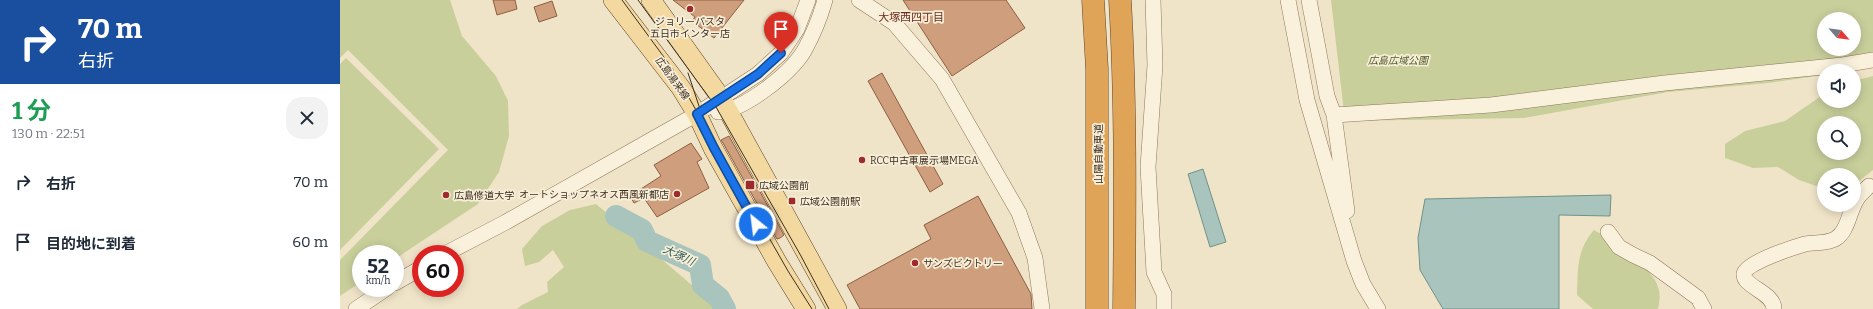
<!DOCTYPE html>
<html lang="ja">
<head>
<meta charset="utf-8">
<style>
	body { margin:0; font-family:Bitter,"Noto Sans JP",serif; background:#f2f2f3; color:#1f2937; height:100vh; display:flex; flex-direction:column; font-size:15px; white-space:nowrap }
	* { box-sizing:border-box; margin:0 }
	p { font-size:13px; color:#747a83 }
	.icon { flex:none; width:22px; height:22px; fill:none; stroke:currentColor; stroke-width:2; stroke-linecap:round; stroke-linejoin:round }
	.map { position:relative; flex:1; overflow:hidden }
	.side { display:flex; flex-direction:column; background:#fff; width:340px }
	.side>* { flex:none }
	.guide { background:#1a4fa0; color:#fff; overflow:hidden }
	.needle { width:26px; rotate:118deg }
	.controls { position:absolute; left:1477px; top:12px; display:grid; gap:8px }
	.controls a { display:grid; place-items:center; width:44px; height:44px; border-radius:50%; background:#fff; box-shadow:0 2px 10px #0003; font-size:20px }
	.speed { position:absolute; left:12px; top:245px; display:flex; gap:8px; font-size:20px; font-weight:700; text-align:center }
	.speed>* { display:grid; place-content:center; width:52px; height:52px; border-radius:50%; background:#fff; box-shadow:0 2px 10px #0003; line-height:1 }
	.speed small { font-size:10px; font-weight:400 }
	.speed .limit { border:6px solid #d22; background:#fff; color:#111 }
	.pin { position:absolute; display:grid; place-items:center; width:34px; height:34px; color:#fff; margin:-41px -17px; border-radius:50% 50% 50% 0; rotate:-45deg; box-shadow:0 0 4px #0007 }
	.pin .icon { rotate:45deg }
	.me { position:absolute; width:44px; margin:-22px; rotate:331deg; stroke-linejoin:round; filter:drop-shadow(0 0 3px #0008) }
	.turn { display:flex; align-items:center; gap:14px; height:84px; padding:0 12px; font-size:18px }
	.turn .icon { width:52px; height:52px; stroke-width:2.5 }
	.turn b { display:block; font-size:28px; line-height:34px }
	.round { display:grid; place-items:center; flex:none; width:42px; height:42px; border-radius:16px; background:#f2f2f3 }
	.headline { display:flex; align-items:center; justify-content:space-between; height:68px; padding:0 12px }
	h1 { font-size:24px; font-weight:700; line-height:30px; color:#1e9e55 }
	ul { padding:0; list-style:none }
	li { display:flex; align-items:center; gap:12px; height:60px; padding:0 12px }
	li div { flex:1 }
	li b { display:block; font-size:15px }
	li em { font-style:normal }
	main { display:flex; flex:1; min-height:0 }
	.map>svg:first-child { display:block }
	.green { fill:#c9cf9b; fill-rule:evenodd }
	.water { fill:#a9c4bc; stroke:#6f938a }
	.lines { fill:none; stroke-linecap:round; stroke-linejoin:round }
	.river { stroke:#a9c4bc; stroke-width:22 }
	.building { fill:#cf9f7d; stroke:#8d5f41 }
	.minor-casing { stroke:#8d765c; stroke-width:16 }
	.major-casing { stroke:#5b4430; stroke-width:20 }
	.highway-casing { stroke:#5b4430; stroke-width:23 }
	.minor { stroke:#faf1dc; stroke-width:15 }
	.major { stroke:#f3d9a0; stroke-width:19 }
	.highway { stroke:#e0a458; stroke-width:22 }
	.tram { stroke:#3d2e20; stroke-width:1 }
	.route-casing { stroke:#114b97; stroke-width:10 }
	.route { stroke:#1a73e8; stroke-width:7 }
	.poi-dot { fill:#9e2a2b; stroke:#f7eed8; stroke-width:1.5 }
	.labels { text-anchor:middle; stroke-width:3.5; stroke-linejoin:round; paint-order:stroke }
	.poi-label { font-size:10px; fill:#3d2e20; stroke:#f7eed8; text-anchor:start }
	.park-label { font-size:10px; font-style:italic; fill:#4d5a26; stroke:#f7eed8 }
	.street-label { font-size:10px; fill:#3d2e20; stroke:#f7eed8 }
	.neighbourhood-label { font-size:11px; fill:#6b2e1e; stroke:#f7eed8 }
	.water-label { font-size:11px; font-style:italic; fill:#2f5d5a; stroke:#f7eed8 }
</style>
</head>
<body>
<main>
<section class="side">
<div class="guide">
<div class="turn"><svg class="icon" aria-label="right" viewBox="0 0 24 24"><path d="M7 20v-9h11M14 6l5 5-5 5"/></svg><div><b>70 m</b>右折</div></div>
</div>
<div class="headline"><div><h1>1 分</h1><p>130 m · 22:51</p></div><a class="round"><svg class="icon" aria-label="close" viewBox="0 0 24 24"><path d="M6 6l12 12M18 6L6 18"/></svg></a></div>
<ul>
<li><svg class="icon" aria-label="right" viewBox="0 0 24 24"><path d="M7 20v-9h11M14 6l5 5-5 5"/></svg><div><b>右折</b></div><em>70 m</em></li>
<li><svg class="icon" aria-label="arrive" viewBox="0 0 24 24"><path d="M6 21V4h12l-3 4 3 4H6"/></svg><div><b>目的地に到着</b></div><em>60 m</em></li>
</ul>
</section>
<div class="map">
<svg width="1533" height="309" viewBox="0 0 1533 309">
	<rect width="100%" height="100%" fill="#f0e4c8"/>
	<path class="green" d="M0,0h110l12,36 34,40 12,25 1,35 -10,36 -21,32 -83,55v-5h-34v28l-21,14v-36l108,-110 -100,-100 -8,8z
		M991,0h542v66l-49,5v4l-56,8 -100,9 -144,26 -179,3zM1484,19h30v30h-30z
		M6,58l93,91 -99,101v-186z
		M1533,76v94l-19,15v-10h-30v13h-2l-23,-8 -21,-13 -25,1 -28,-10v-14l20,-13 40,-10 39,-27v7h30v-20zM1484,123h30v30h-30z
		M256,204l18,15 24,14 8,13 74,63h-203l5,-4 26,-13 -1,-10 17,-15 -11,-17 -14,12 -14,4 -3,-17 20,-23 28,-16z
		M1254,230c15,8 55,37 62,52 5,10 4,17 2,27h-65l-16,-14c1,-26 -1,-44 17,-65z"/>
	<path class="water" d="M863,169l23,73 -16,5 -22,-73z
		M1271,195l-1,21 -51,-1v94h-116l-23,-39 -2,-32 7,-39z"/>
	<g class="lines">
		<path class="river" d="M276,216l26,14 5,11 53,24 3,20 16,13 6,11"/>
	</g>
	<path class="building" d="M153,0h22l2,9 -20,6z
		M333,0h71l-30,38 -22,-17 3,-4z
		M563,0h103l19,28 -73,48z
		M212,1l5,15 -18,6 -5,-15z
		M542,73l61,111 -13,8 -62,-111z
		M389,136l55,99 -4,3 -3,1 -54,-96 -2,-3z
		M351,143l11,16 -5,3 12,26 -52,29 -13,-19 -10,5 -4,-7 31,-20 -7,-11z
		M638,196l53,98 1,15h-172l-13,-24 84,-46 -7,-14z"/>
	<g class="lines">
		<defs>
			<path id="minor" d="M519,0l35,23 48,56 77,134 16,45 7,51
				M813,0l2,65 -7,102 6,105 10,22v15
				M948,0l19,100 47,161 9,23 15,25
				M969,0l18,96 7,19 13,96
				M378,112c26,-2 72,-38 86,-61 9,-16 16,-33 21,-51
				M994,115l157,-10 174,-22 178,-18 30,-5
				M1268,232l11,15 14,8 17,8 48,35 6,11
				M105,254l61,-32 191,-108 61,-40 23,-21 16,-24 11,-29
				M55,283l26,-15
				M16,309l31,-21
				M1434,309c0,-17 -31,-22 -30,-35 0,-11 51,-27 61,-30 10,-2 21,0 30,-5 13,-7 14,-28 22,-40 3,-5 8,-9 12,-13"/>
			<path id="major" d="M273,0l68,88 16,26 16,34 64,114 29,47
				M311,0l70,98 116,211"/>
			<path id="highway" d="M753,0l4,69v240
				M780,0c6,103 5,206 4,309"/>
		</defs>
		<use href="#minor" class="minor-casing"/>
		<use href="#major" class="major-casing"/>
		<use href="#highway" class="highway-casing"/>
		<use href="#minor" class="minor"/>
		<use href="#major" class="major"/>
		<use href="#highway" class="highway"/>
		<path class="tram" d="M282,0l50,68 116,203 24,38
			M298,0l78,107 85,149 28,53
			M348,73l12,36"/>
	</g>
	<g class="lines">
		<defs>
			<path id="route" d="M416,224l-42,-76 -17,-34 61,-40 23,-21"/>
		</defs>
		<use href="#route" class="route-casing"/>
		<use href="#route" class="route"/>
	</g>
	<g class="poi-dot">
		<circle cx="350" cy="9" r="4"/>
		<circle cx="522" cy="160" r="4"/>
		<rect x="405" y="180" width="10" height="10" rx="2"/>
		<circle cx="337" cy="194" r="4"/>
		<circle cx="106" cy="195" r="4"/>
		<rect x="448" y="197" width="8" height="8" rx="2"/>
		<circle cx="575" cy="263" r="4"/>
	</g>
	<g class="labels">
		<g class="poi-label">
			<text x="350" y="25" text-anchor="middle">ジョリーパスタ<tspan x="350" dy="12">五日市インター店</tspan></text>
			<text x="530" y="164">RCC中古車展示場MEGA</text>
			<text x="419" y="189">広域公園前</text>
			<text x="329" y="198" text-anchor="end">オートショップネオス西風新都店</text>
			<text x="114" y="199">広島修道大学</text>
			<text x="460" y="205">広域公園前駅</text>
			<text x="583" y="267">サンズビクトリー</text>
		</g>
		<g class="park-label">
			<text x="1058" y="64">広島広域公園</text>
		</g>
		<g class="street-label">
			<text transform="translate(333 78) rotate(54)" y="4">広島湯来線</text>
			<text transform="translate(758 154) rotate(-90)" y="4">山陽自動車道</text>
		</g>
		<g class="neighbourhood-label">
			<text x="571" y="21">大塚西四丁目</text>
		</g>
		<g class="water-label">
			<text transform="translate(339 255) rotate(25)" y="4">大塚川</text>
		</g>
	</g>
</svg>
<div class="controls">
<a><svg class="needle" viewBox="-14 -14 28 28"><path d="M0-13l5 13h-10z" fill="#e53935"/><path d="M0 13l5-13h-10z" fill="#747a83"/></svg></a>
<a><svg class="icon" aria-label="sound" viewBox="0 0 24 24"><path d="M4 9h4l5-4v14l-5-4H4zM17 9q2 3 0 6"/></svg></a>
<a><svg class="icon" aria-label="search" viewBox="0 0 24 24"><circle cx="10" cy="10" r="6"/><path d="M15 15l6 6"/></svg></a>
<a><svg class="icon" aria-label="layers" viewBox="0 0 24 24"><path d="M12 4l9 5-9 5-9-5zM3 14l9 5 9-5"/></svg></a>
</div>
<div class="speed"><div>52<small>km/h</small></div><div class="limit">60</div></div>
<div class="pin" style="left:441px;top:53px;background:#d93025"><svg class="icon" aria-label="arrive" viewBox="0 0 24 24"><path d="M6 21V4h12l-3 4 3 4H6"/></svg></div>
<svg class="me" style="left:416px;top:224px" viewBox="-20 -20 40 40"><circle r="17" fill="#1a73e8" stroke="#fff" stroke-width="3"/><path d="M0-11L8 9 0 5-8 9z" fill="#fff"/></svg>
</div>
</main>
</body>
</html>
